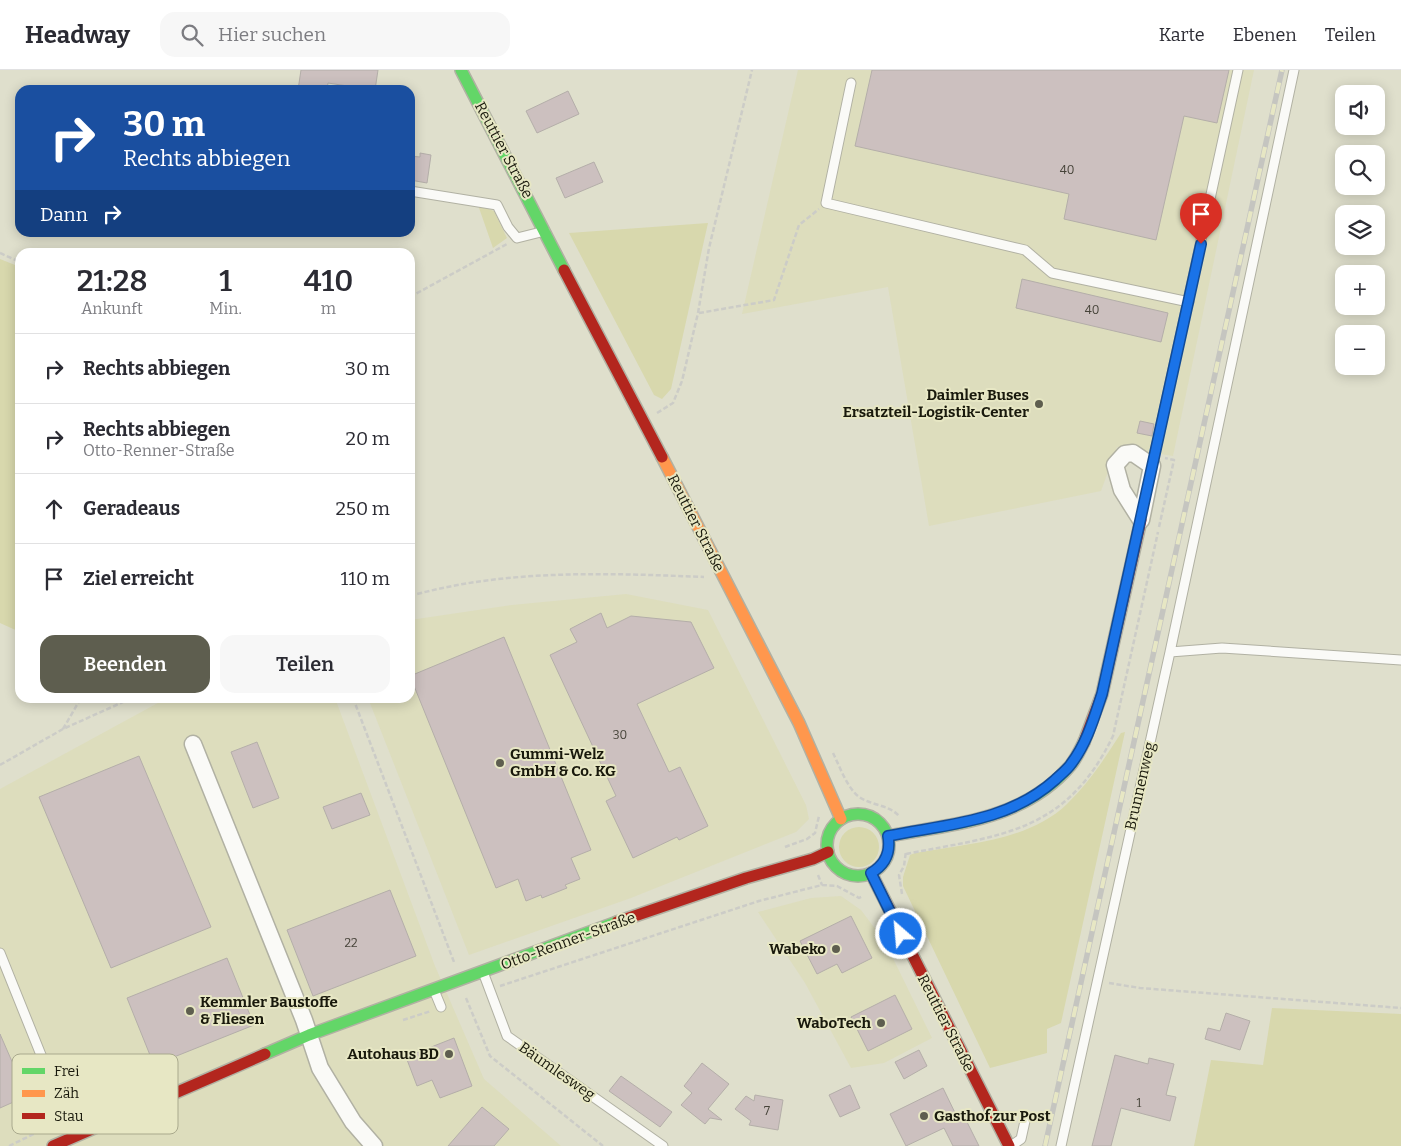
<!DOCTYPE html>
<html lang="de">
<head>
<meta charset="utf-8">
<style>
	body { margin:0; font-family:Bitter,serif; background:#f7f7f7; color:#2b2b33; height:100vh; display:flex; flex-direction:column; font-size:19px; white-space:nowrap }
	* { box-sizing:border-box; margin:0 }
	p { font-size:16px; color:#7c7c81 }
	.icon { flex:none; width:28px; height:28px; fill:none; stroke:currentColor; stroke-width:2; stroke-linecap:round; stroke-linejoin:round }
	.map { position:relative; flex:1; overflow:hidden }
	.side { position:absolute; left:15px; top:178px; width:400px; height:455px; display:flex; flex-direction:column; background:#fff; border-radius:15px; box-shadow:0 2px 12px #0003 }
	.side>* { flex:none }
	.banner { position:absolute; left:15px; top:15px; width:400px; height:152px; border-radius:15px; box-shadow:0 2px 12px #0003; background:#1a4fa0; color:#fff; overflow:hidden }
	.buttons { position:absolute; left:1335px; top:15px; display:grid; gap:10px }
	.buttons a { display:grid; place-items:center; width:50px; height:50px; border-radius:10px; background:#fff; box-shadow:0 2px 12px #0003; font-size:25px }
	.pin { position:absolute; display:grid; place-items:center; width:42px; height:42px; color:#fff; margin:-51px -21px; border-radius:50% 50% 50% 0; rotate:-45deg; box-shadow:0 0 5px #0007 }
	.pin .icon { rotate:45deg }
	.me { position:absolute; width:55px; margin:-28px; rotate:333deg; stroke-linejoin:round; filter:drop-shadow(0 0 4px #0008) }
	.turn { display:flex; align-items:center; gap:18px; height:105px; padding:0 25px; font-size:22px }
	.turn .icon { width:65px; height:65px; stroke-width:2.5 }
	.turn b { display:block; font-size:35px; line-height:42px }
	.then { display:flex; align-items:center; height:48px; padding:0 25px; background:#0003; gap:10px; font-size:19px }
	.eta { display:flex; justify-content:space-evenly; align-items:center; height:85px; text-align:center }
	.eta b { font-size:30px; font-weight:600; line-height:35px }
	.action { display:flex; gap:10px; margin-top:auto; padding:10px 25px }
	.action a { flex:1; height:58px; border-radius:15px; background:#5e5e4f; color:#fff; font-size:20px; font-weight:600; line-height:58px; text-align:center }
	.action a+a { background:#f7f7f7; color:#2b2b33 }
	ul { padding:0; list-style:none }
	li { display:flex; align-items:center; gap:15px; height:70px; padding:0 25px; border-top:1px solid #e1e1e2 }
	li div { flex:1 }
	li b { display:block; font-size:19px }
	li em { font-style:normal }
	header { display:flex; align-items:center; gap:30px; box-sizing:border-box; height:70px; padding:0 25px; background:#fff; border-bottom:1px solid #e1e1e2 }
	header strong { font-size:24px }
	nav { display:flex; gap:28px; margin-inline-start:auto; font-size:18px }
	.search { width:350px; height:45px; background:#f7f7f7; display:flex; align-items:center; gap:12px; box-sizing:border-box; padding:0 18px; border-radius:15px; color:#7c7c81; font-size:19px }
	.map>svg:first-child { display:block }
	.built { fill:#ddddbd }
	.green { fill:#d8d8ad }
	.building { fill:#ccc0bf; stroke:#b4aea9 }
	.lines { fill:none; stroke-linecap:round; stroke-linejoin:round }
	.lane-casing { stroke:#b1b1a3; stroke-width:11 }
	.street-casing { stroke:#b1b1a3; stroke-width:19 }
	.fast-casing { stroke:#b1b1a3; stroke-width:14 }
	.slow-casing { stroke:#b1b1a3; stroke-width:14 }
	.jam-casing { stroke:#b1b1a3; stroke-width:14 }
	.path { stroke:#ccccc7; stroke-width:2.5; stroke-dasharray:5 2.5; stroke-linecap:butt }
	.lane { stroke:#fafaf7; stroke-width:9 }
	.street { stroke:#fafaf7; stroke-width:16 }
	.fast { stroke:#63d668; stroke-width:11 }
	.slow { stroke:#ff974d; stroke-width:11 }
	.jam { stroke:#b3261e; stroke-width:11 }
	.rail-casing { stroke:#c5c5c0; stroke-width:5.5 }
	.rail { stroke:#e7e7c4; stroke-width:4; stroke-dasharray:11; stroke-linecap:butt }
	.route-casing { stroke:#114b97; stroke-width:12 }
	.route { stroke:#1a73e8; stroke-width:9 }
	.poi-dot { fill:#5e5e4f; stroke:#e7e7c4; stroke-width:2 }
	.labels { text-anchor:middle; stroke-width:4; stroke-linejoin:round; paint-order:stroke }
	.number-label { font-size:12px; fill:#464339 }
	.street-label { font-size:15px; fill:#19190c; stroke:#e7e7c4 }
	.poi-label { font-size:15px; font-weight:bold; fill:#19190c; stroke:#e7e7c4; text-anchor:end }
	.key { fill:#e7e7c4; stroke:#a9a98d; stroke-width:1 }
	.key-label { font-size:14px; fill:#19190c }
</style>
</head>
<body>
<header>
<strong>Headway</strong>
<div class="search"><svg class="icon" aria-label="search" viewBox="0 0 24 24"><circle cx="10" cy="10" r="6"/><path d="M15 15l6 6"/></svg>Hier suchen</div>
<nav><a>Karte</a><a>Ebenen</a><a>Teilen</a></nav>
</header>
<div class="map">
<svg width="1401" height="1076" viewBox="0 0 1401 1076">
	<rect width="100%" height="100%" fill="#dfdfcc"/>
	<path class="built" d="M798,0h456l-81,386 -56,-9 -16,44 -172,35 -41,-239 -146,27z
		M626,524l82,16 98,195 3,14 -13,13 -165,66 -162,57 -101,-257h42v-78l102,-15z
		M167,628h168l100,268 49,113 77,67h-561v-357z
		M841,826l20,14 24,32 47,96 -48,25 -33,5 -46,-85 -47,-71 53,-14z"/>
	<path class="green" d="M478,135l16,6 13,27 -14,10z
		M708,153l-37,166 -9,10 -8,-4 -85,-162z
		M0,189l20,8v81l-3,6 3,2v276l-20,-9z
		M1125,662l-64,291 -14,6v24l-57,15 -87,-182v-9l7,-22 5,-2c50,-9 114,-12 152,-49 22,-21 38,-46 54,-71z
		M839 777a20 20 0 1 1 40 0a20 20 0 1 1-40 0Z
		M1272,938l129,6v132h-207l17,-86 52,5z"/>
	<path class="building" d="M301,0h77l-3,20h-21v-3l-26,-4 -1,7h-29z
		M872,0h357l-12,53 -33,-7 -28,124 -92,-21 5,-25 -214,-48z
		M568,21l11,23 -42,19 -11,-22z
		M420,83l11,2 -4,28 -17,-3v-24l10,1z
		M594,92l9,20 -38,16 -9,-20z
		M1022,209l146,34 -7,29 -145,-34z
		M1140,351l14,3 -2,12 -15,-3z
		M601,543l6,15 24,-12 60,6 23,46 -77,36 32,68 11,-5 28,59 -29,14 -2,-3 -44,21 -27,-57 10,-5 -66,-141 27,-13 -7,-13z
		M504,567l87,213 -20,8 9,21 -15,6 2,3 -25,10 -1,-3 -15,6 -8,-22 -22,9 -86,-212z
		M257,672l22,56 -26,10 -22,-56z
		M139,686l72,171 -100,41 -72,-171z
		M361,723l9,22 -38,14 -9,-22z
		M390,820l26,66 -103,40 -26,-66z
		M851,846l21,42 -30,15 -5,-9 -20,10 -17,-33z
		M227,888l27,67 -100,40 -27,-67z
		M895,925l17,34 -44,22 -17,-34z
		M1226,943l24,8 -10,29 -35,-11 3,-11 12,3z
		M0,964l27,62 -27,12z
		M454,968l18,48 -32,12 -8,-18 -15,6 -11,-29z
		M919,980l8,16 -23,13 -9,-17z
		M1115,985l33,9 1,-6 25,6 -8,31 10,2 -6,24 -49,-13 -10,38h-19z
		M702,993l27,21 -21,25 14,11 -12,-2 -5,6 -24,-19 11,-12 -8,-7z
		M621,1006l51,36 -12,15 -51,-36z
		M850,1015l10,23 -20,9 -11,-22z
		M943,1018l16,33 6,-3 14,28h-26l-9,-18 -38,18 -16,-32z
		M755,1025l28,5 -5,30 -29,-5 2,-4 -16,-12 11,-13 8,5z
		M482,1037l27,22 -15,17h-46z"/>
	<g class="lines">
		<defs>
			<path id="lane" d="M851,13l-25,120 199,47 27,23 137,29
				M410,121l87,14 11,22 9,11 28,-7
				M1152,396l86,-396
				M1170,582l124,-582
				M0,883l74,184
				M483,902l24,64 156,110
				M434,920l7,17
				M1011,1076l10,-7 4,-18
				M1061,1076l109,-494 52,-4 179,12"/>
			<path id="street" d="M1133,383l19,13 -11,54 -19,-30 -7,-25 10,-11z
				M193,674l111,276 16,48 33,54 21,24"/>
			<path id="fast" d="M461,0l103,200
				M827 775a31 31 0 1 1 62 0a31 31 0 1 1-62 0Z
				M888,766c66,-12 136,-16 182,-70 6,-7 10,-16 14,-24
				M265,984l44,-19 308,-113"/>
			<path id="slow" d="M662,387l137,266 42,96"/>
			<path id="jam" d="M564,200l98,187
				M1084,672l18,-48 39,-174
				M871,803l138,273
				M617,852l129,-44 67,-19 15,-7
				M53,1076l212,-92"/>
		</defs>
		<use href="#lane" class="lane-casing"/>
		<use href="#street" class="street-casing"/>
		<use href="#fast" class="fast-casing"/>
		<use href="#slow" class="slow-casing"/>
		<use href="#jam" class="jam-casing"/>
		<path class="path" d="M0,183l20,9
			M410,227l97,-53
			M699,243l75,-13 25,-75 20,-16
			M657,343l16,-10 9,-22 16,-68 11,-65 43,-178
			M1159,457l15,-67 -9,-2
			M410,526c95,-27 196,-23 294,-19
			M353,628l101,264
			M63,659l18,-31
			M833,683c6,12 12,29 21,39 11,14 34,11 45,24
			M0,695l63,-36 69,-31
			M785,777l22,-8 8,-6 4,-17
			M906,784c96,-19 160,-21 207,-118l45,-204
			M818,805l4,10
			M902,824l-3,-19 5,-9 2,-15
			M1109,913l31,5 261,20
			M500,916l259,-85 63,-16 15,1 22,12 4,-2
			M466,928l24,58 113,90
			M403,950l28,-9
			M76,1044l30,-12
			M9,1076l35,-17"/>
		<use href="#lane" class="lane"/>
		<use href="#street" class="street"/>
		<use href="#fast" class="fast"/>
		<use href="#slow" class="slow"/>
		<use href="#jam" class="jam"/>
		<defs>
			<path id="rail" d="M1045,1076l237,-1076"/>
		</defs>
		<use href="#rail" class="rail-casing"/>
		<use href="#rail" class="rail"/>
	</g>
	<g class="lines">
		<defs>
			<path id="route" d="M901,864l-30,-61c14,-8 20,-20 17,-37 60,-12 120,-14 167,-56 5,-5 12,-10 16,-16 16,-21 23,-46 31,-70l99,-450"/>
		</defs>
		<use href="#route" class="route-casing"/>
		<use href="#route" class="route"/>
	</g>
	<g class="poi-dot">
		<circle cx="1039" cy="334" r="5"/>
		<circle cx="500" cy="693" r="5"/>
		<circle cx="836" cy="879" r="5"/>
		<circle cx="190" cy="941" r="5"/>
		<circle cx="881" cy="953" r="5"/>
		<circle cx="449" cy="984" r="5"/>
		<circle cx="924" cy="1046" r="5"/>
	</g>
	<g class="labels">
		<g class="number-label">
			<text x="1067" y="104">40</text>
			<text x="1092" y="244">40</text>
			<text x="620" y="669">30</text>
			<text x="351" y="877">22</text>
			<text x="1139" y="1037">1</text>
			<text x="767" y="1045">7</text>
		</g>
		<g class="street-label">
			<text transform="translate(504 80) rotate(62)" y="5">Reuttier Straße</text>
			<text transform="translate(696 453) rotate(63)" y="5">Reuttier Straße</text>
			<text transform="translate(1140 716) rotate(-77)" y="5">Brunnenweg</text>
			<text transform="translate(568 871) rotate(-20)" y="5">Otto-Renner-Straße</text>
			<text transform="translate(946 953) rotate(63)" y="5">Reuttier Straße</text>
			<text transform="translate(557 1001) rotate(35)" y="5">Bäumlesweg</text>
		</g>
		<g class="poi-label">
			<text x="1029" y="330">Daimler Buses<tspan x="1029" dy="17">Ersatzteil-Logistik-Center</tspan></text>
			<text x="510" y="689" text-anchor="start">Gummi-Welz<tspan x="510" dy="17">GmbH &amp; Co. KG</tspan></text>
			<text x="826" y="884">Wabeko</text>
			<text x="200" y="937" text-anchor="start">Kemmler Baustoffe<tspan x="200" dy="17">&amp; Fliesen</tspan></text>
			<text x="871" y="958">WaboTech</text>
			<text x="439" y="989">Autohaus BD</text>
			<text x="934" y="1051" text-anchor="start">Gasthof zur Post</text>
		</g>
	</g>
	<rect x="12" y="984" width="166" height="80" rx="8" class="key"/>
	<rect x="22" y="998" width="23" height="6" fill="#63d668"/>
	<rect x="22" y="1020" width="23" height="7" fill="#ff974d"/>
	<rect x="22" y="1043" width="23" height="6" fill="#b3261e"/>
	<g class="key-label">
		<text x="54" y="1006">Frei</text>
		<text x="54" y="1028">Zäh</text>
		<text x="54" y="1051">Stau</text>
	</g>
</svg>
<div class="buttons">
<a><svg class="icon" aria-label="sound" viewBox="0 0 24 24"><path d="M4 9h4l5-4v14l-5-4H4zM17 9q2 3 0 6"/></svg></a>
<a><svg class="icon" aria-label="search" viewBox="0 0 24 24"><circle cx="10" cy="10" r="6"/><path d="M15 15l6 6"/></svg></a>
<a><svg class="icon" aria-label="layers" viewBox="0 0 24 24"><path d="M12 4l9 5-9 5-9-5zM3 14l9 5 9-5"/></svg></a>
<a>+</a>
<a>−</a>
</div>
<div class="pin" style="left:1201px;top:174px;background:#d93025"><svg class="icon" aria-label="arrive" viewBox="0 0 24 24"><path d="M6 21V4h12l-3 4 3 4H6"/></svg></div>
<svg class="me" style="left:901px;top:864px" viewBox="-20 -20 40 40"><circle r="17" fill="#1a73e8" stroke="#fff" stroke-width="3"/><path d="M0-11L8 9 0 5-8 9z" fill="#fff"/></svg>
<div class="banner">
<div class="turn"><svg class="icon" aria-label="right" viewBox="0 0 24 24"><path d="M7 20v-9h11M14 6l5 5-5 5"/></svg><div><b>30 m</b>Rechts abbiegen</div></div>
<div class="then">Dann<svg class="icon" aria-label="right" viewBox="0 0 24 24"><path d="M7 20v-9h11M14 6l5 5-5 5"/></svg></div>
</div>
<section class="side">
<div class="eta">
<div><b>21:28</b><p>Ankunft</p></div>
<div><b>1</b><p>Min.</p></div>
<div><b>410</b><p>m</p></div>
</div>
<ul>
<li><svg class="icon" aria-label="right" viewBox="0 0 24 24"><path d="M7 20v-9h11M14 6l5 5-5 5"/></svg><div><b>Rechts abbiegen</b></div><em>30 m</em></li>
<li><svg class="icon" aria-label="right" viewBox="0 0 24 24"><path d="M7 20v-9h11M14 6l5 5-5 5"/></svg><div><b>Rechts abbiegen</b><p>Otto-Renner-Straße</p></div><em>20 m</em></li>
<li><svg class="icon" aria-label="ahead" viewBox="0 0 24 24"><path d="M12 20V5M6 11l6-6 6 6"/></svg><div><b>Geradeaus</b></div><em>250 m</em></li>
<li><svg class="icon" aria-label="arrive" viewBox="0 0 24 24"><path d="M6 21V4h12l-3 4 3 4H6"/></svg><div><b>Ziel erreicht</b></div><em>110 m</em></li>
</ul>
<div class="action"><a>Beenden</a><a>Teilen</a></div>
</section>
</div>
</body>
</html>
